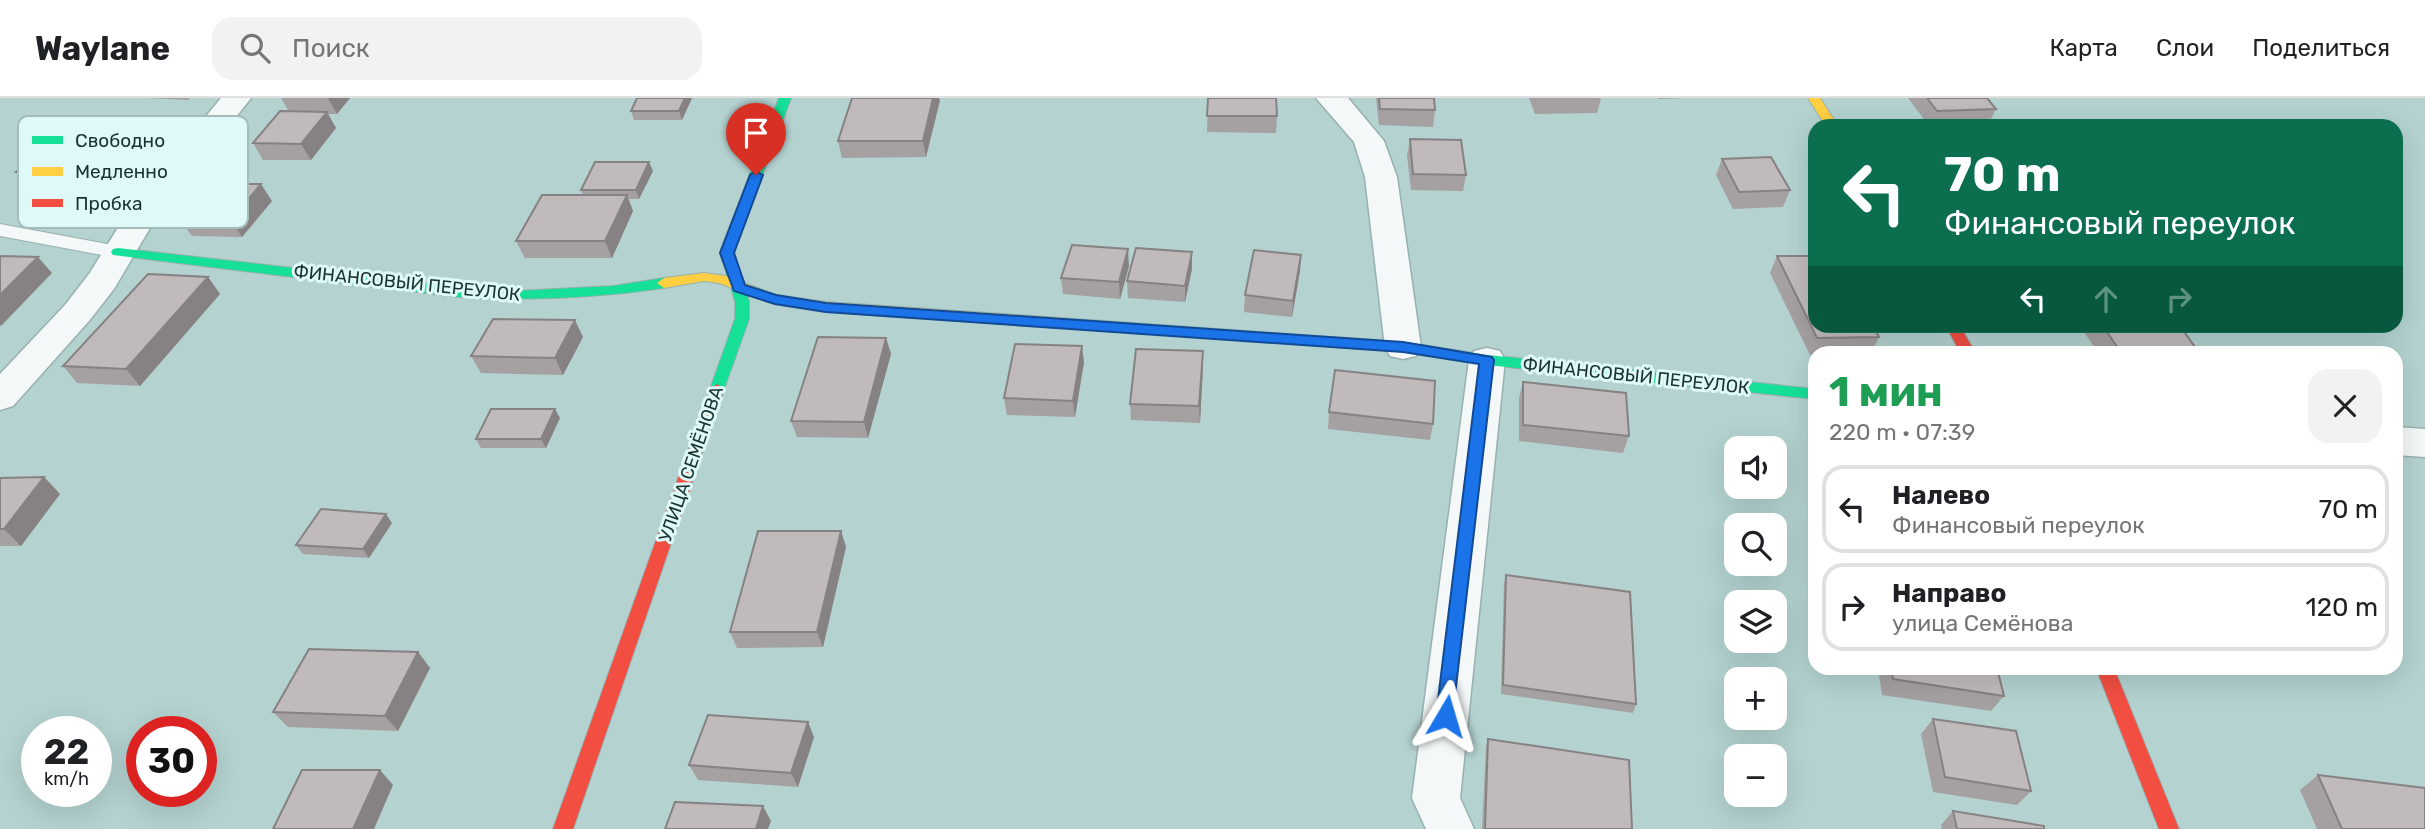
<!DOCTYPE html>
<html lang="ru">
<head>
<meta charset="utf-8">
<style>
	body { margin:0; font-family:Rubik,sans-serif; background:#f2f2f2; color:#202124; height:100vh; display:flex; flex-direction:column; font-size:26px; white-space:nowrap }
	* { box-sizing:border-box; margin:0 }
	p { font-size:23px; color:#757577 }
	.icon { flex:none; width:38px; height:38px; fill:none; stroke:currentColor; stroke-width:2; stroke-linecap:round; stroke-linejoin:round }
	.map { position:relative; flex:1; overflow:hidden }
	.drawer { position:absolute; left:1808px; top:248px; width:595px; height:329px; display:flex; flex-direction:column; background:#fff; border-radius:21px; box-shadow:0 7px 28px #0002 }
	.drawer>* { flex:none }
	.guide { position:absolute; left:1808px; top:21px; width:595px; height:214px; border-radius:21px; box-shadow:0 7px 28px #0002; background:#0b6e4f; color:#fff; overflow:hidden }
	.controls { position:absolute; left:1724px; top:338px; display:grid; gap:14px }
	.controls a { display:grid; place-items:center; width:63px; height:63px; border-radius:14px; background:#fff; box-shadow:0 7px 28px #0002; font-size:35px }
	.speed { position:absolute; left:21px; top:618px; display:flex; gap:14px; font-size:35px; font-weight:700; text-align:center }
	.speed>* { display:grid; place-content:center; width:91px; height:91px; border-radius:50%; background:#fff; box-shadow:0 7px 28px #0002; line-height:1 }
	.speed small { font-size:18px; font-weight:400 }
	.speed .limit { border:10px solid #d22; background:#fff; color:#111 }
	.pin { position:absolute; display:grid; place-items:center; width:60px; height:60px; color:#fff; margin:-72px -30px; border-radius:50% 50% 50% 0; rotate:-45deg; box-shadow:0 0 7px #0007 }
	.pin .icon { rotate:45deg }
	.me { position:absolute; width:77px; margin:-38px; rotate:7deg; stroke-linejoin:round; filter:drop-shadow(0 0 5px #0008) }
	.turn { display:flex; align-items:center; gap:24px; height:147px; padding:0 21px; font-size:32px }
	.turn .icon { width:91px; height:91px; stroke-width:2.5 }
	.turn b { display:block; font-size:49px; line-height:60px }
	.lanes { display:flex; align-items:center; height:66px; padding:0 21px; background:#0003; justify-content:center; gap:35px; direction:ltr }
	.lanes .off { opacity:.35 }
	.round { display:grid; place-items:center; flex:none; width:74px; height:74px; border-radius:21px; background:#f2f2f2 }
	.headline { display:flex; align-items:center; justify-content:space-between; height:119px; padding:0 21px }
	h1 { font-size:42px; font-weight:700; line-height:52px; color:#1e9e55 }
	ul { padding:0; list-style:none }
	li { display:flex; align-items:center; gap:21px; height:88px; margin:0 14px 10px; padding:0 7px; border:4px solid #e0e0e0; border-radius:21px }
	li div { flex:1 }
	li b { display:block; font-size:26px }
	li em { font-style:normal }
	header { display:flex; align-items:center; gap:42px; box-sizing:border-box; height:98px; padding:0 35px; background:#fff; border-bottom:2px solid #e0e0e0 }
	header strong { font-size:33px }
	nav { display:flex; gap:38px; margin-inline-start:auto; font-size:24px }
	.search { width:490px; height:63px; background:#f2f2f2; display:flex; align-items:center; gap:18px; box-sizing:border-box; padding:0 24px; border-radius:21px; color:#757577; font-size:26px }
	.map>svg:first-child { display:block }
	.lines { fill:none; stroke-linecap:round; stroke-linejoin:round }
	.lane-casing { stroke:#98b0af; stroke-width:2 }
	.street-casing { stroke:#98b0af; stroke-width:3 }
	.fast-casing { stroke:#98b0af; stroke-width:2 }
	.slow-casing { stroke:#98b0af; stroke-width:2 }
	.jam-casing { stroke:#98b0af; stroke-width:2 }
	.lane { fill:#f4f8f8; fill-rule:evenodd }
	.street { fill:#f4f8f8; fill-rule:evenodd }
	.fast { fill:#16e098; fill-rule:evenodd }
	.slow { fill:#ffcf43; fill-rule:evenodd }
	.jam { fill:#f24e42; fill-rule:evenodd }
	.wall { fill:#a5a0a2 }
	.shaded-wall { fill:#868284 }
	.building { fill:#c0babc; stroke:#868284; stroke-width:2 }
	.route { fill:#1a73e8; stroke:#114b97; stroke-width:2 }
	.labels { text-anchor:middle; stroke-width:6; stroke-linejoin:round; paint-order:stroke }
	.street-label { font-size:18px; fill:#1b3230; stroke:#def9f7 }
	.key { fill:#def9f7; stroke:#a4bdbb; stroke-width:2 }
	.key-label { font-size:19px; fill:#1b3230 }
</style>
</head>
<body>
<header>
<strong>Waylane</strong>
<div class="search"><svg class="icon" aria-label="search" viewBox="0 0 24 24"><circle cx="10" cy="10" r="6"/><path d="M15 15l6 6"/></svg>Поиск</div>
<nav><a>Карта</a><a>Слои</a><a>Поделиться</a></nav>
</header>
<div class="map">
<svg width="2425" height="731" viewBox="0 0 2425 731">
	<rect width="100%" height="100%" fill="#b3d2d0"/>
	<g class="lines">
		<defs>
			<path id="lane" d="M0,126l118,22 7,2 3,4 -3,4 -7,2 -118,-22z"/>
			<path id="street" d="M221,0h30l-95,120 -42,71 -25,32 -76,85 -13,4v-36l65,-69 24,-31 42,-67z
				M1316,0h32l36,43 13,36 24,170 -5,9 -13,3 -13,-3 -5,-9 -20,-170 -11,-35z
				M1487,250l13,3 5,9 -45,438 14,31h-48l-14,-31 57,-438 5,-9z
				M2396,329l29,2v28l-29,-2z"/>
			<path id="fast" d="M779,0h12l-57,154 15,49v18l-25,70 -7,5 -7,-5 25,-70v-18l-15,-49z
				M118,150l340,39 57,4 98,-5 51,-8 7,5 -7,5c-69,10 -137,13 -206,9l-345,-42 -2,-3 2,-3z
				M1061,220l342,24 84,13 328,34v10l-328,-34 -84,-13 -347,-26 -2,-3z"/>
			<path id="slow" d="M1808,0h12l18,28h-12z
				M704,175l22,3 50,19 50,7 235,16 7,5 -7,5 -235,-16 -52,-8 -55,-21 -15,-2 -40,7 -7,-5 7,-5z"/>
			<path id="jam" d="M1946,228h14l16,28h-15z
				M717,286l7,5 -151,440h-20l157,-440z
				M2096,570h18l65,161h-20z"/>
		</defs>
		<use href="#lane" class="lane-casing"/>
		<use href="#street" class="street-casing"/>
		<use href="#fast" class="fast-casing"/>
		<use href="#slow" class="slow-casing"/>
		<use href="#jam" class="jam-casing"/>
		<use href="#lane" class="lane"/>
		<use href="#street" class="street"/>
		<use href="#fast" class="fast"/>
		<use href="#slow" class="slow"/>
		<use href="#jam" class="jam"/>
	</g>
	<path class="wall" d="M148,0h42l-2,2z
		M281,0h69l-13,16h-9l8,14 -25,32h-48l-10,-17 36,-31z
		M637,0h55l-10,22h-48l-3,-9z
		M1208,0l69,18 -1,17 -69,-1z
		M1376,0h58l1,12 -2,17 -54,-2z
		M1529,0h72l-4,15 -62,1z
		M1658,0h23l-22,1z
		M1908,0h79l9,11 -8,16 -59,1z
		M940,2l-14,57 -84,1 -4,-17z
		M166,37l-55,56 -81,-3 -14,-16z
		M1410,41l56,36 -3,16 -52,-1 -4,-35z
		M1722,61l68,31 -7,17 -50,2 -17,-34z
		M653,73l-14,28h-11l5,12 -21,47h-87l-9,-17 67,-46 -2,-5z
		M272,103l-30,36 -50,-1 -12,-16z
		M1192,154v17l-7,33 -57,-4 -1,-17z
		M1301,157l-1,16 -8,46 -48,-5 1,-17z
		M1777,158l102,81 -8,17h-56v1h-5l-40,-82z
		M1129,168l-9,33 -57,-5 -2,-16z
		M208,179l12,17 -80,92 -63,-3 -14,-17z
		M2080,228h100l20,28h-101z
		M583,239l-20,38 -82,-2 -10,-17z
		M886,240l5,16 -23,84 -71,-1 -6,-16z
		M1084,264l-9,55 -68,-2 -3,-17z
		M1203,269l-3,56 -69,-3 -1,-16z
		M1523,284l106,54 -6,17 -104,-12v-43z
		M1329,314l104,12 -3,16 -102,-11z
		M560,320l-14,30h-65l-5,-9z
		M44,379l16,17 -39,52h-21v-68z
		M392,425l-23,35 -66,-4 -7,-9z
		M841,433l5,16 -23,100 -86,1 -7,-16z
		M1506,478l130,128 -3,9 -132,-19 3,-110z
		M418,554l12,16 -32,63 -110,-4 -15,-15z
		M1878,570h119l7,28 -13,15 -109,-16z
		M1933,621l98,72 -14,14 -84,-13 -12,-58z
		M814,639l-16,50 -100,-7 -9,-15z
		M1488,641l144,90h-150l4,-82z
		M2318,677l107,54h-108l-17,-39z
		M1953,713l91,18h-102l-1,-4z"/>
	<path class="shaded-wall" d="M328,0h22l-13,16z
		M685,0h7l-10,22 -3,-9z
		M933,0h6l1,2 -14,57 -3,-16z
		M327,14l9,16 -25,32 -10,-16z
		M155,20l11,17 -55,56 -12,-17z
		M649,64l4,9 -14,28 -3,-9z
		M261,86l11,17 -30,36 -11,-17z
		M627,97l6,16 -21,47 -7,-17z
		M1128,151l1,17 -9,33 -1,-17z
		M1192,154v17l-7,33v-16z
		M1301,157l-1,16 -8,46 1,-16z
		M38,159l14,16 -51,53 -1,-1v-30z
		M208,179l12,17 -80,92 -14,-17z
		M575,222l8,17 -20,38 -8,-17z
		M886,240l5,16 -23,84 -4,-16z
		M1082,248l2,16 -9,55 -2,-16z
		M1203,253v16l-3,56 -1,-17z
		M555,311l5,9 -14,30 -5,-9z
		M44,379l16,17 -39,52 -17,-17z
		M386,416l6,9 -23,35 -6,-9z
		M841,433l5,16 -23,100 -6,-15z
		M418,554l12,16 -32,63 -13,-15z
		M808,624l6,15 -16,50 -7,-14z
		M380,672l13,15 -19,44h-21z
		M763,708l8,15 -3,8h-12z"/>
	<path class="building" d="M637,0h48l-6,13h-48z
		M852,0h81l-10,43h-85z
		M1208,0h68l1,18h-70z
		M1379,0h55l1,12 -55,-1z
		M1927,0h60l9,11 -59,2z
		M280,13l47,1 -26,32 -48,-1z
		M76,18l79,2 -56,56 -83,-2z
		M1410,41l51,1 5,35 -53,-1z
		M1771,59l19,33 -51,2 -17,-33z
		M595,64h54l-13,28h-55z
		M211,86h50l-30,36h-51z
		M542,97h85l-22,46h-89z
		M1072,147l56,4 -9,33 -58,-4z
		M1136,150l56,4 -7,34 -58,-5z
		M1254,152l47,5 -8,46 -48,-6z
		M0,158l38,1 -38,38z
		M1777,158h38v70h58l6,11 -62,1z
		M148,176l60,3 -82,92 -63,-3z
		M493,221l82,1 -20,38 -84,-2z
		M2103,228h77l20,28h-78z
		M818,239l68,1 -22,84 -73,-1z
		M1015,246l67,2 -9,55 -69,-3z
		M1136,251l67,2 -4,55 -69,-2z
		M1335,272l100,11 -2,43 -104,-12z
		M1523,284l103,11 3,43 -106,-11z
		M491,311h64l-14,30h-65z
		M44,379l-40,52h-4v-51z
		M321,411l65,5 -23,35 -67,-4z
		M758,433h83l-24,101h-87z
		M1506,477l124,17 6,112 -133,-19z
		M309,551l109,3 -33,64 -112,-4z
		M1891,570h106l7,28 -111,-17z
		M708,617l100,7 -17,51 -102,-8z
		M1933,621l83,12 15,60 -86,-14z
		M1488,641l141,21 3,69h-147z
		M302,672h78l-27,59h-80z
		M2318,677l107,13v41h-83z
		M675,704l88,4 -7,23h-91z
		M1953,713l91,15v3h-87z"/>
	<path class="route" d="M756,73l7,4 -29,78 11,32 31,10 50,8 577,39 89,15 2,3 -42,361 -6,3 -7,-3 -3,-5 43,-352 -76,-12 -577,-40 -51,-8 -41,-13 -14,-38 30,-78z"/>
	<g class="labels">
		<g class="street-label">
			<text transform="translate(407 185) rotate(6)" y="6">ФИНАНСОВЫЙ ПЕРЕУЛОК</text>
			<text transform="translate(1636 278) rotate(6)" y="6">ФИНАНСОВЫЙ ПЕРЕУЛОК</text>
			<text transform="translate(691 366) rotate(-71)" y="6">УЛИЦА СЕМЁНОВА</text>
		</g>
	</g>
	<rect x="18" y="18" width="230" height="112" rx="10" class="key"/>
	<rect x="32" y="38" width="31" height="8" fill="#16e098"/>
	<rect x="32" y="69" width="31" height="9" fill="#ffcf43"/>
	<rect x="32" y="101" width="31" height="8" fill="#f24e42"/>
	<g class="key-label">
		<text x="75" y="49">Свободно</text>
		<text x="75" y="80">Медленно</text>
		<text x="75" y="112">Пробка</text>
	</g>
</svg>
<div class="controls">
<a><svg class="icon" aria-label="sound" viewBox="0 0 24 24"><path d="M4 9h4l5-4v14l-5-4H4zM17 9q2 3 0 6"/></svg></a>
<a><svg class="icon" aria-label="search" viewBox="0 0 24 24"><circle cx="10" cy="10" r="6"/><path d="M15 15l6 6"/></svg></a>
<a><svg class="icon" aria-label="layers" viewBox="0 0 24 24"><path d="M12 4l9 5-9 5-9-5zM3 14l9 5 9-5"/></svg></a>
<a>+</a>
<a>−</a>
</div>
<div class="speed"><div>22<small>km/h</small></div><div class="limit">30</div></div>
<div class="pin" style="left:756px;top:77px;background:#d93025"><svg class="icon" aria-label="arrive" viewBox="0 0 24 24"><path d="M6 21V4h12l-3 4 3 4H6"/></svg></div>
<svg class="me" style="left:1446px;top:618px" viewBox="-20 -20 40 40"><path d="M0-17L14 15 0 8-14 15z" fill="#1a73e8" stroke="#fff" stroke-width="4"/></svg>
<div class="guide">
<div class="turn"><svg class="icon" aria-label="left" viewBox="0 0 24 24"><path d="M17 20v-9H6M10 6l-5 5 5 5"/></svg><div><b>70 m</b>Финансовый переулок</div></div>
<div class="lanes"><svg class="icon" aria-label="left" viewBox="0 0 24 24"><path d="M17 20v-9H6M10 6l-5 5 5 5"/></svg><svg class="icon off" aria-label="ahead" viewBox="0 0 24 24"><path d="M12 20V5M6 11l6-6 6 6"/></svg><svg class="icon off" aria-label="right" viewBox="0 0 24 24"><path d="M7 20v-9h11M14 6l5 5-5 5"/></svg></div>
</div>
<section class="drawer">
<div class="headline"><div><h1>1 мин</h1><p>220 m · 07:39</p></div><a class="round"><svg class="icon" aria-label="close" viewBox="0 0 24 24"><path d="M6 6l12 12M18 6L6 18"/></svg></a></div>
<ul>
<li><svg class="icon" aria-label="left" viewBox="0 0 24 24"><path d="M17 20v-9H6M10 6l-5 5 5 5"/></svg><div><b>Налево</b><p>Финансовый переулок</p></div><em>70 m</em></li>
<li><svg class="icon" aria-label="right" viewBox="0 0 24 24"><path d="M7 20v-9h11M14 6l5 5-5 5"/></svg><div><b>Направо</b><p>улица Семёнова</p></div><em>120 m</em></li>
</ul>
</section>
</div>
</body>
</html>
